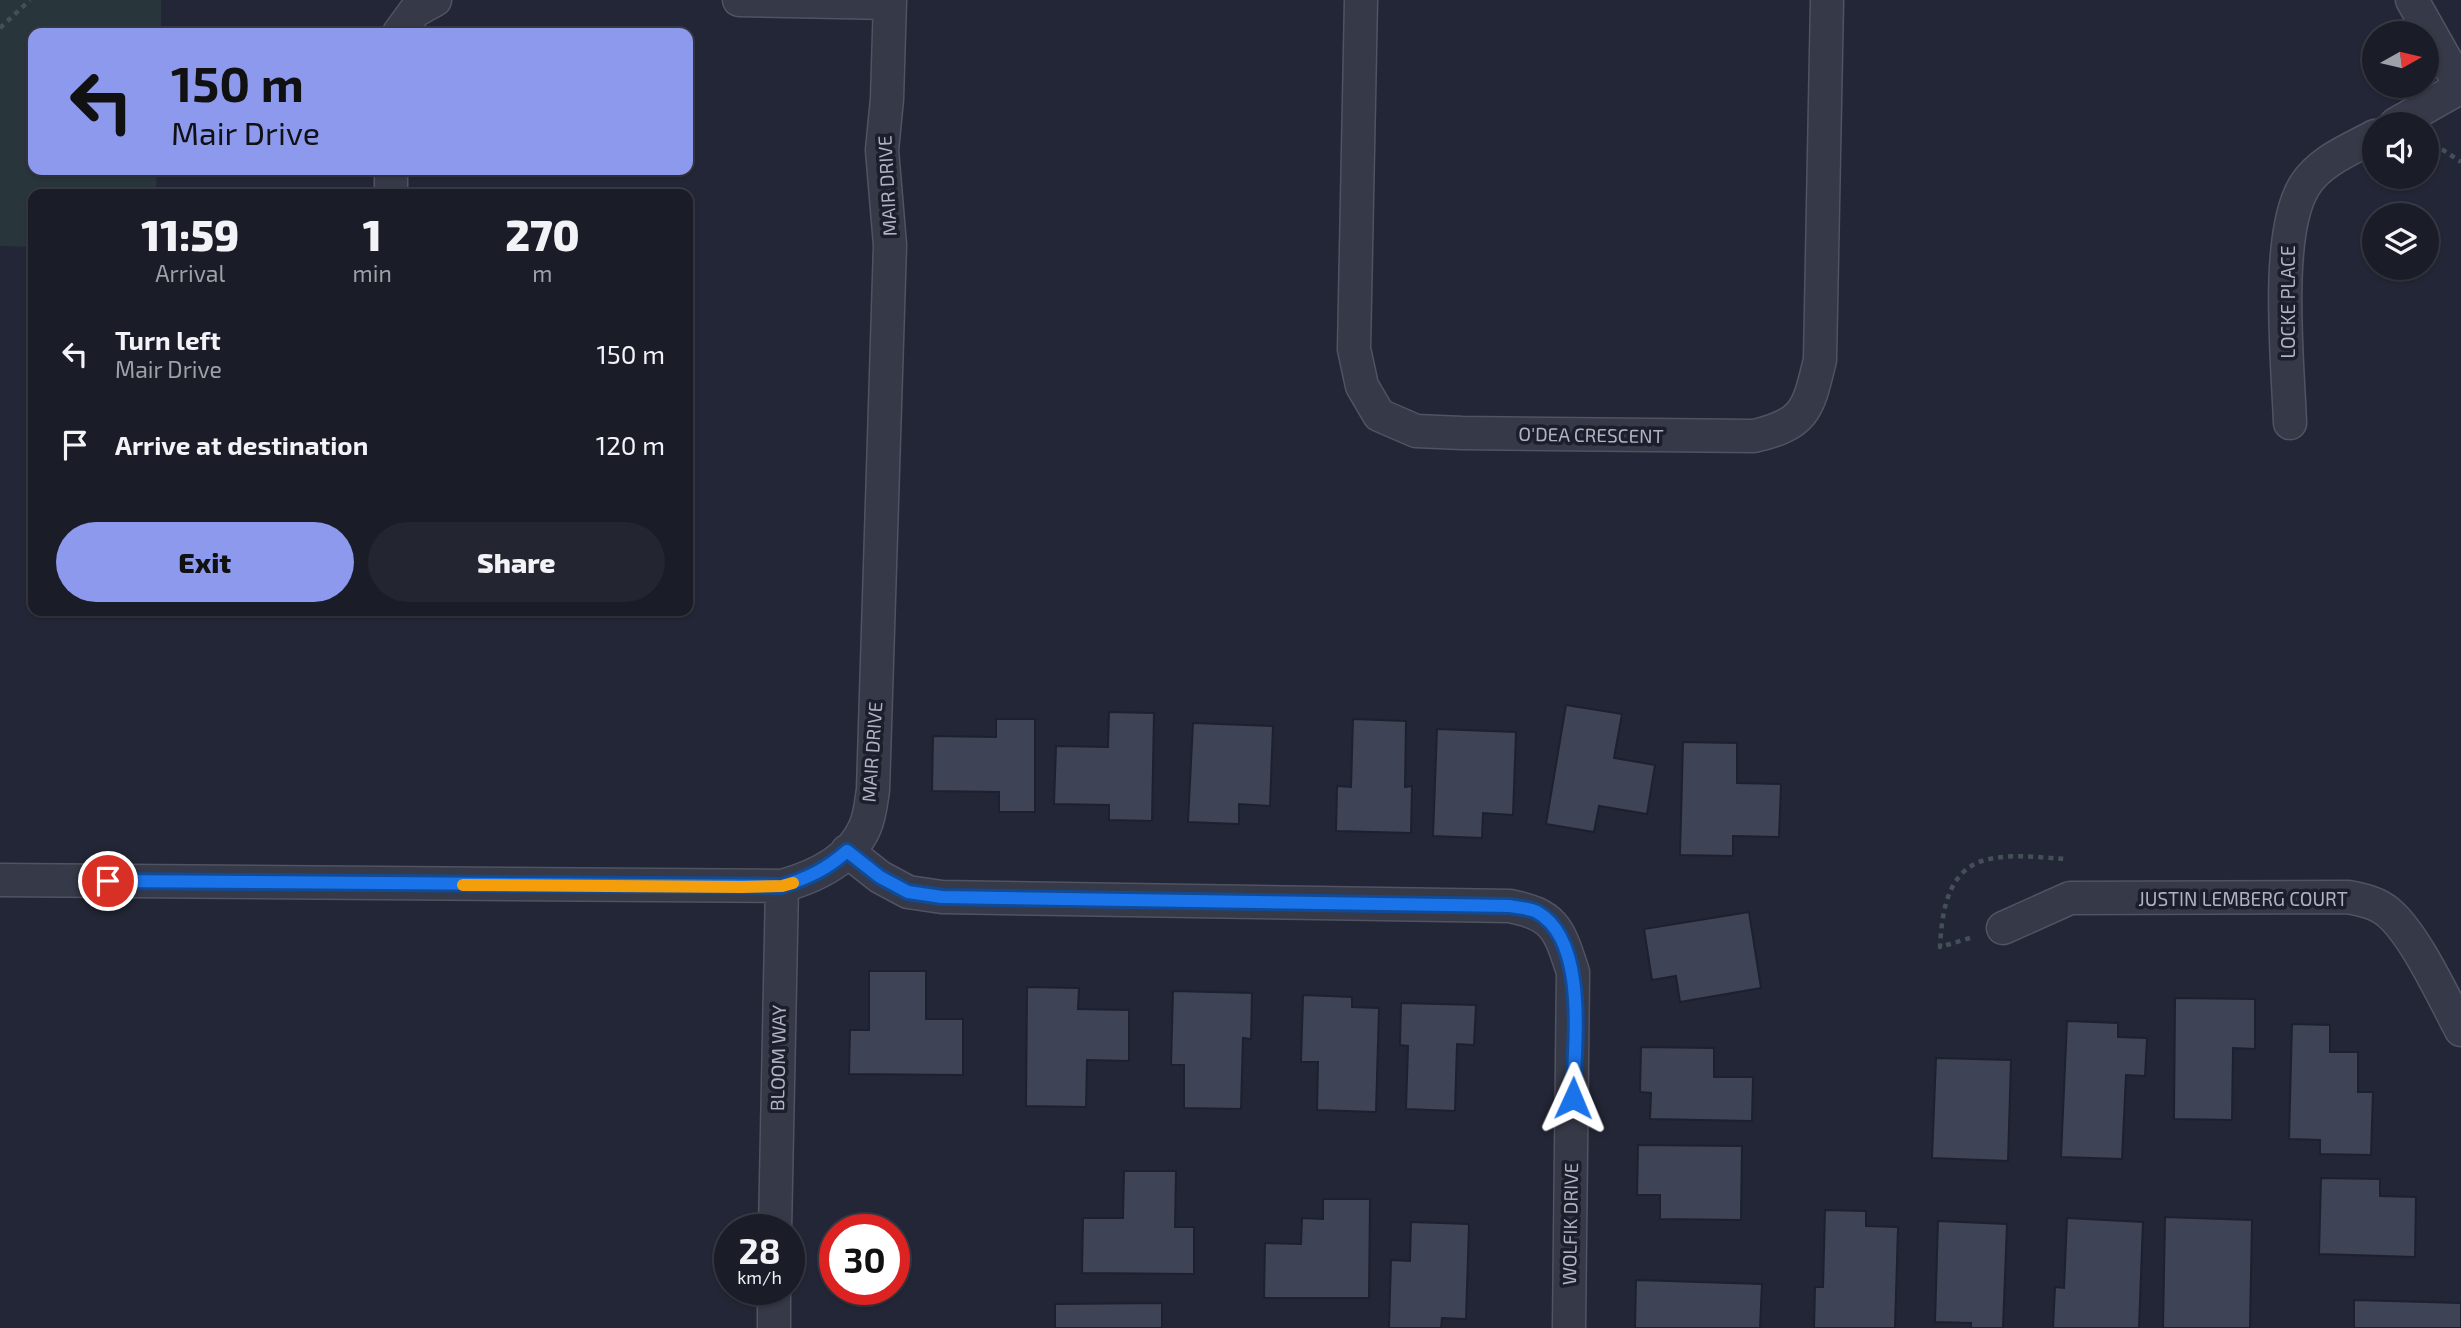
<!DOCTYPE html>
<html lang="en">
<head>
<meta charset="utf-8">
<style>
	body { margin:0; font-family:"Exo 2",sans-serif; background:#232530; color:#f1f3f6; height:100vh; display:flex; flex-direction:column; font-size:26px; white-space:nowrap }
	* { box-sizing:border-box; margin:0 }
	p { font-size:23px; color:#9fa1a8 }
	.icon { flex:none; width:38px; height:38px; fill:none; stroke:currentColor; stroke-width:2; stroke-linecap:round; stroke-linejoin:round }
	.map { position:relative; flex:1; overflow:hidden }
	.drawer { position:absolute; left:28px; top:189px; width:665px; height:427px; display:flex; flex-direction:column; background:#1a1c28; border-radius:14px; box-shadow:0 2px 5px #0004,0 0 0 2px #383a45 }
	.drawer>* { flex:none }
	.hud { position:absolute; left:28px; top:28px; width:665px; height:147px; border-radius:14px; box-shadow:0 2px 5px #0004,0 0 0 2px #383a45; background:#8c99ed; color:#111; overflow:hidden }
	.needle { width:46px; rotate:82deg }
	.buttons { position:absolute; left:2362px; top:21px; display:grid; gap:14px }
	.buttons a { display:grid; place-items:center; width:77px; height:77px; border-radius:50%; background:#1a1c28; box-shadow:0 2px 5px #0004,0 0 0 2px #383a45; font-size:35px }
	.speed { position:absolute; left:714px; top:1214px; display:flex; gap:14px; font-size:35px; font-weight:700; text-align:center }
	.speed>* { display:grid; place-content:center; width:91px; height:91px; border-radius:50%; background:#1a1c28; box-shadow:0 2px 5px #0004,0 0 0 2px #383a45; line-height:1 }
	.speed small { font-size:18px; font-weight:400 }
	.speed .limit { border:10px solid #d22; background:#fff; color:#111 }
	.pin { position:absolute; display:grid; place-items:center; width:60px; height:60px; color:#fff; margin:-30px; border:4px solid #fff; border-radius:50%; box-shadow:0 2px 7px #0007 }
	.me { position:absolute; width:77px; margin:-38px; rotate:1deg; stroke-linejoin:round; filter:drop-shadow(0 0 5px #0008) }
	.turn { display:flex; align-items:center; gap:24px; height:147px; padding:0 28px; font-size:32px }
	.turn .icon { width:91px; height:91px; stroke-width:2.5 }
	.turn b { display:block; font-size:49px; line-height:60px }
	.eta { display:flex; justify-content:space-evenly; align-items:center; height:119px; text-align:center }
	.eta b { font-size:42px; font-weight:800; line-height:49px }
	.primary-button { display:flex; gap:14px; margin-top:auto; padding:14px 28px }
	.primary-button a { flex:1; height:80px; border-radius:42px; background:#8c99ed; color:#111; font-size:28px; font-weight:800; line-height:80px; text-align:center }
	.primary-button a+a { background:#232530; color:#f1f3f6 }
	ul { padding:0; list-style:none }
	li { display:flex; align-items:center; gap:21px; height:91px; padding:0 28px }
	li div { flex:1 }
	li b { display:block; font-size:26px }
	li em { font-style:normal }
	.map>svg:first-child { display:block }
	.green { fill:#28353b }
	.building { fill:#3f4356; stroke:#1e202e; stroke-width:2 }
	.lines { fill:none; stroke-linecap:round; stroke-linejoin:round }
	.street-casing { stroke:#515362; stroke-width:35 }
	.path { stroke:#445057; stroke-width:4.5; stroke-dasharray:5 5; stroke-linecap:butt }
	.street { stroke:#363947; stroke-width:32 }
	.route-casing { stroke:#114b97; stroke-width:18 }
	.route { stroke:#1a73e8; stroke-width:12 }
	.slow { stroke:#f59e0b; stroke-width:12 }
	.labels { text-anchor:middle; stroke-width:7; stroke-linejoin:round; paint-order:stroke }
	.street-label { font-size:19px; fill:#b1b3c3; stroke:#1c1e2c }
</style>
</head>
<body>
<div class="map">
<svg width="2461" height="1328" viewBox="0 0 2461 1328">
	<rect width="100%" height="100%" fill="#232636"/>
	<path class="green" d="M0,0h161v33h-128v137h124l-1,24h-123v53l-33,-1z"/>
	<path class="building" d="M1566,705l56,9 -8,44 41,7 -8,49 -48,-8 -5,26 -48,-8z
		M1109,712l45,1 -2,108 -43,-1v-15l-55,-1 2,-58 52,1z
		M996,719h39v93h-36v-20l-67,-1 1,-55 63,1z
		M1353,719l53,2 -1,66 7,-1 -1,47 -75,-2 1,-45 14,1z
		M1193,723l80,3 -3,80 -31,-2v20l-51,-2z
		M1437,729l79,3 -3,83 -30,-2 -1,25 -49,-2z
		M1683,742l54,1v40l44,1 -2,53 -46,-1v20l-53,-1z
		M1749,912l12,76 -81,14 -4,-26 -24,4 -8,-51z
		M869,971h57v48h37v56l-114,-1 1,-44h19z
		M1027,987l52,1 -1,21 51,1v51l-42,-1 -1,47 -60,-1z
		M1173,991l79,2 -1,46 -8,-1 -2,71 -57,-1v-43h-13z
		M1303,995l49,2v10l27,1 -3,104 -59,-2 1,-48h-17z
		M2175,998l80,1v50l-22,-1 -1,72 -58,-1z
		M1401,1003l75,2 -2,40 -17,-1 -2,67 -49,-2 2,-63 -8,-1z
		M2067,1021l51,2v14l29,1 -2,38 -19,-1 -4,84 -61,-2z
		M2292,1024l38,1v27h28v40h15l-2,63 -51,-1v-14l-31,-1z
		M1641,1047l73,1v29h39l-1,44 -102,-2 1,-26 -11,-1z
		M1936,1058l75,2 -3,101 -76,-3z
		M1638,1145l104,1 -1,74 -81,-1v-24h-23z
		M1124,1171h52l-1,56h19v47l-112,-1 1,-55h40z
		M2321,1178l59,1v17l36,1 -1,60 -96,-3z
		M1323,1199h47l-1,99h-105l1,-55 36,1 1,-26 21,1z
		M1825,1210l41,1v15l32,1 -3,101h-81l1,-41h8z
		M2165,1217l87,3 -2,108h-87z
		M2067,1218l76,4 -4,106h-86l2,-41 9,1z
		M1938,1221l69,3 -4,104h-32v-5l-36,-1z
		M1411,1222l58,2 -3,95 -24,-1 -1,10h-52l2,-68 19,1z
		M1636,1280l126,4 -2,44h-125z
		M2354,1300l107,3v25h-107z
		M1162,1303v25h-107v-24z"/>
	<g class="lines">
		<defs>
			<path id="street" d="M739,0l151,3
				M1361,0l-7,349 8,37 17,29 37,16 46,2 292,3c52,-12 54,-27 66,-76l7,-360
				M2412,0l49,87
				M399,33l16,-22 20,-11
				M2396,124l65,-37
				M391,194v-24
				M2290,423c-2,-59 -16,-190 15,-238 15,-24 46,-36 70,-49
				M847,851l33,26 28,15 34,5 568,9c46,9 49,24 63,66l-4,356
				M0,880l782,6c32,-9 69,-26 83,-59 5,-11 6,-25 8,-37l17,-545 -8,-95 5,-51 3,-99
				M2003,928l67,-30 278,-1c15,3 30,6 41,16 26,22 55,85 72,117
				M775,1230l7,-344
				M774,1328v-38"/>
		</defs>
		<use href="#street" class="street-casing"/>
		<path class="path" d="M0,28l30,-28
			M2432,148l11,2 18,12
			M1970,938l-30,9c2,-38 8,-83 55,-89 23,-4 49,0 72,1"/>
		<use href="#street" class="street"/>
	</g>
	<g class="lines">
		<defs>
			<path id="route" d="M108,881l674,5c26,-8 45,-17 65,-35l33,26 28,15 34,5 568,9c8,2 20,2 27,6 52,29 37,136 36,186"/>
		</defs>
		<use href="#route" class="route-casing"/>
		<use href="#route" class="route"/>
		<path class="slow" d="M463,885l279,2 40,-1 11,-3"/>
	</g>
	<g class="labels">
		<g class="street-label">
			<text transform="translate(887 186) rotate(-93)" y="7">MAIR DRIVE</text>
			<text transform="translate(2288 302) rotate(-90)" y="7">LOCKE PLACE</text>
			<text transform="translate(1591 435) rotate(1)" y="7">O'DEA CRESCENT</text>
			<text transform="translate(872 752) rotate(-86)" y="7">MAIR DRIVE</text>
			<text x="2243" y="906">JUSTIN LEMBERG COURT</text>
			<text transform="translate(778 1058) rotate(-89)" y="7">BLOOM WAY</text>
			<text transform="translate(1570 1224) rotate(-89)" y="7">WOLFIK DRIVE</text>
		</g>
	</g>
</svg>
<div class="buttons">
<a><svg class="needle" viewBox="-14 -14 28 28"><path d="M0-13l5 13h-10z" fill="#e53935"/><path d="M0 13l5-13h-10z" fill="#9fa1a8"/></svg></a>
<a><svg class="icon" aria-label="sound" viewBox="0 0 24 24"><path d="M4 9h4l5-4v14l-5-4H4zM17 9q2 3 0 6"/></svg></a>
<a><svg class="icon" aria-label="layers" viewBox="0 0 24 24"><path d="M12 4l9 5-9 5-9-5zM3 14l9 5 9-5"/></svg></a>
</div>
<div class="speed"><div>28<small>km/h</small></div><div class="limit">30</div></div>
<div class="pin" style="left:108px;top:881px;background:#d93025"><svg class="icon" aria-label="arrive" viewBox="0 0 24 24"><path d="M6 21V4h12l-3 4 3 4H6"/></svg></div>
<svg class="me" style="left:1573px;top:1098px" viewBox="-20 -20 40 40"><path d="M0-17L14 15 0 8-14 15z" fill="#1a73e8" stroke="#fff" stroke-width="4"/></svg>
<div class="hud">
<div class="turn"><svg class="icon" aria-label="left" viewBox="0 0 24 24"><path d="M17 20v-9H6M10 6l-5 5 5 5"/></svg><div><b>150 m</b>Mair Drive</div></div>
</div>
<section class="drawer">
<div class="eta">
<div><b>11:59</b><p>Arrival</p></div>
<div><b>1</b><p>min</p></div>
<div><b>270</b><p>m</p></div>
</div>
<ul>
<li><svg class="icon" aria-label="left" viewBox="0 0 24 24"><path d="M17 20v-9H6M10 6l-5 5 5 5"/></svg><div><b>Turn left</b><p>Mair Drive</p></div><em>150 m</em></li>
<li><svg class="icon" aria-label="arrive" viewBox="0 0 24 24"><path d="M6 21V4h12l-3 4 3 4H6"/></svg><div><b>Arrive at destination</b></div><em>120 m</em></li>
</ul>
<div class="primary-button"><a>Exit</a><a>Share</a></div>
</section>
</div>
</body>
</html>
